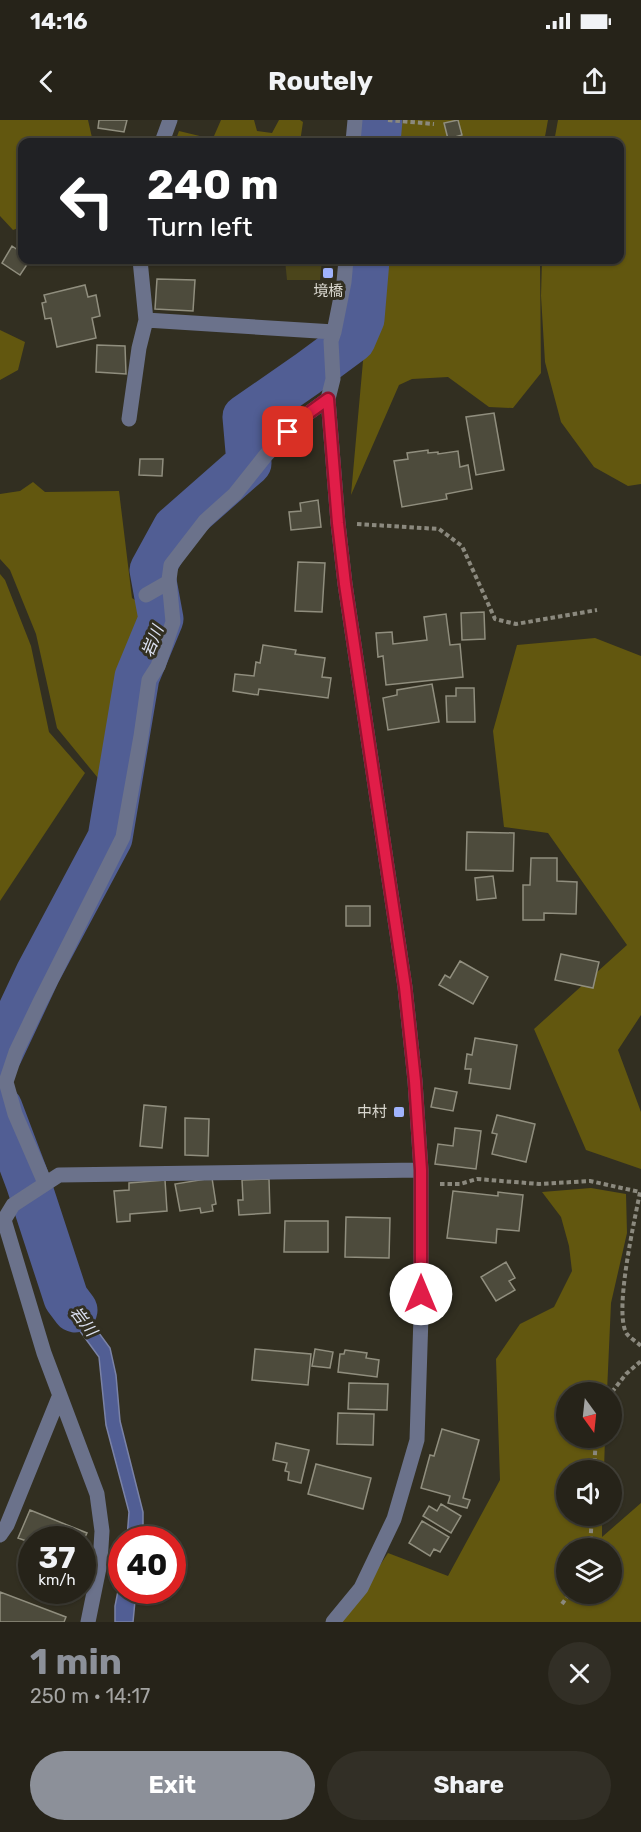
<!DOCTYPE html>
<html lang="en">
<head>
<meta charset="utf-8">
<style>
	body { margin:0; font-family:Rubik,"Noto Sans JP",sans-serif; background:#322f26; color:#f1f3f6; height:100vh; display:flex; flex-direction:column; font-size:22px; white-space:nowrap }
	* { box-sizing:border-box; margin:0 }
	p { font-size:20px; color:#a4a4a2 }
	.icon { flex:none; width:33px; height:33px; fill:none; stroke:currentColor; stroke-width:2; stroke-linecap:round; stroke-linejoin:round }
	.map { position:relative; height:1502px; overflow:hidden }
	.details { display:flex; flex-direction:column; background:#262319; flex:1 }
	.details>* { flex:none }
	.top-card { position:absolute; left:18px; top:18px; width:606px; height:126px; border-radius:12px; box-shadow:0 2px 4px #0004,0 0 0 2px #424038; background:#202124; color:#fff; overflow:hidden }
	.needle { width:39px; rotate:165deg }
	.controls { position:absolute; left:556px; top:1262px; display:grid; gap:12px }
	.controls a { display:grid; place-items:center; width:66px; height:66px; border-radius:50%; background:#262319; box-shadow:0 2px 4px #0004,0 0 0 2px #424038; font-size:30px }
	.speed { position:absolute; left:18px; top:1406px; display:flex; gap:12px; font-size:30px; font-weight:700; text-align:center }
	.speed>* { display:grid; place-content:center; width:78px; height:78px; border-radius:50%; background:#262319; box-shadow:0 2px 4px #0004,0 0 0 2px #424038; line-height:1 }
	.speed small { font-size:15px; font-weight:400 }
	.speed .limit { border:9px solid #d22; background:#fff; color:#111 }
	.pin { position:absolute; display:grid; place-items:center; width:51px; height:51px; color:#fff; margin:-26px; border-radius:12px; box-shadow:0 3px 9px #0006 }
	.me { position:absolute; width:66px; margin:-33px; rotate:0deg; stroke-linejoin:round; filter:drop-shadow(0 0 4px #0008) }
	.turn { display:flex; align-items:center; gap:21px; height:126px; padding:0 30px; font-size:27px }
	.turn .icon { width:78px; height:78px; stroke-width:2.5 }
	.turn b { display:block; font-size:42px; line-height:51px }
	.round { display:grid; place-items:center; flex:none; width:63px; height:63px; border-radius:32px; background:#322f26 }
	.summary { display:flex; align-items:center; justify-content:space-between; height:102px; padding:0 30px }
	h1 { font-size:36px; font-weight:700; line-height:45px; color:#8c9099 }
	.cta { display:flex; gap:12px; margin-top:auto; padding:12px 30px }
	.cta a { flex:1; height:69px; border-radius:36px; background:#8c9099; color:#fff; font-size:24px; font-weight:700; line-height:69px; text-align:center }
	.cta a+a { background:#322f26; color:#f1f3f6 }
	.status { display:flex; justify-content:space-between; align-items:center; height:42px; padding:0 30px; background:#262319; direction:ltr }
	.status svg { height:16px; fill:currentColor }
	header { display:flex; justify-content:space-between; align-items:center; height:78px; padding:0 30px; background:#262319; font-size:27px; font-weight:700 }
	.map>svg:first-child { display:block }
	.green { fill:#4b451b }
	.forest { fill:#62570f; fill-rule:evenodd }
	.water { fill:#515e94; stroke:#7a82a6; stroke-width:1.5 }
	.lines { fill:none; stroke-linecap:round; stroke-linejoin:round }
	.river { stroke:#515e94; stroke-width:45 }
	.building { fill:#4d4b3c; stroke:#908e7e; stroke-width:1.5 }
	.path { stroke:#8b897e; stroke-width:4; stroke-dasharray:4.5 3; stroke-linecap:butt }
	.minor { stroke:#6b728b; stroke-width:15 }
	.route-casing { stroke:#92132f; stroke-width:15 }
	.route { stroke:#e11d48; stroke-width:10 }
	.poi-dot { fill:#a0b3fd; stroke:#322f21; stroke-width:2 }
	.labels { text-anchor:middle; stroke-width:6; stroke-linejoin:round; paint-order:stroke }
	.poi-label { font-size:15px; fill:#d9d7cf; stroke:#322f21 }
	.water-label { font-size:16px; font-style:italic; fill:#dee3f4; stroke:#322f21 }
</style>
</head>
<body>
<div class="status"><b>14:16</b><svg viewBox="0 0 49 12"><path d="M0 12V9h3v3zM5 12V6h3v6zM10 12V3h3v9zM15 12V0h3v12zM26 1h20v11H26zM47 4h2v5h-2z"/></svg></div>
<header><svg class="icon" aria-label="back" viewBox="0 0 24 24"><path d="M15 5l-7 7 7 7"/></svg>Routely<svg class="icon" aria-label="share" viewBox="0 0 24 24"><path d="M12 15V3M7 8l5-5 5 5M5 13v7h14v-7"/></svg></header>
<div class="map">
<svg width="641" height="1502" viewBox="0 0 641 1502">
	<rect width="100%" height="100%" fill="#322f21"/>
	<path class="green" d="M285,140h37l-2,20h-33z"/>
	<path class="forest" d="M0,0h88l5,22h18h-89v52h-3l2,33 -8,3 -13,-14z
		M221,0h33l3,11 15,2 7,-13h21l3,2 -3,20h-125l4,-11 29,7 6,-2z
		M395,0h153l-4,22h-152z
		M558,0h83v364l-13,2 -34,-19 -33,-45 -16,-60 -4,-66 1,-36h78v-118h-66z
		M376,140h164l1,113 -28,35 -24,-1 -41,-30 -36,2 -13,6 -48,110 13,-145z
		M0,210l25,12 -7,28 -18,10z
		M33,362l12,10 74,-1 13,107 15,10 2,17 -25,56 -17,108 -50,-61 -21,-94 -26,-64 -10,-11v-65l20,-3z
		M0,454l5,6 26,66 18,86 36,41 -85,128z
		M595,518l46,18v359l-23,35 23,62v57l-55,-19 -52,-121 93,-84 -79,-112 -44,-6 -11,-96 24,-86z
		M591,1068l35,6 1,39 -16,70 -4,89h-40v45h38l-1,33h-37v45h35v22l39,-34v119h-299l46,-69 60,23 52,-96 -4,-121 24,-35 34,-17 18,-36 -3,-25 -8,-29 -19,-25zM567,1428h45v45h-45z"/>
	<path class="water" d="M54,1132l17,43 39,53 6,27 4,46 23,91v27h-16l2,-27 -23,-87 -7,-68 -30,-41 -9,-17 -12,-43z
		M121,1456l1,14h14l-3,32h-18v-16z"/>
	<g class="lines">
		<path class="river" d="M378,22l2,-22
			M0,934l38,-81 72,-135 27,-161 24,-58 -9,-49 23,-42 74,-65 -4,-46 62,-43 46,-34 9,-21 5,-59
			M0,988l28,74 38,116 9,12"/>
	</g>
	<path class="building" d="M99,0h28l-3,12 -26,-4z
		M458,0l4,15 -14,4 -4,-16z
		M12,126l10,7v7h8l-10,15 -18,-12z
		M157,159l38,1 -2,31 -38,-2z
		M85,165l3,12 8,-2 4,21 -8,2 4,20 -39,9 -6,-29 -6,1 -3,-16 4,-1 -2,-7z
		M97,225l28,1 1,28 -30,-2z
		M494,293l10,57 -28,5 -10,-58z
		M428,330v3l10,-1v2l20,-3 2,16 8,-2 4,24 -26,5 1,5 -45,8 -8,-46 14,-2 -1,-6z
		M140,339h23l-1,17 -23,-1z
		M318,380l3,27 -30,3 -2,-18 12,-1 -1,-8z
		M298,442l27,1 -3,49 -27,-1z
		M484,492l1,27 -23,1 -1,-27z
		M446,494l4,31 10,-1 3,33 -77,8 -3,-29 -5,1 -2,-24 16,-1 1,12 34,-4 -3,-23z
		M263,525l33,5 -1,4 30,4 -3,19 9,1 -3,20 -69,-9 -1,6 -25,-4 2,-17 19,2 2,-14 4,1z
		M432,564l7,38 -51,8 -5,-32 14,-3v-5z
		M456,568h18l1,34h-28l-1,-26h10z
		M467,712l47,1 -1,38 -47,-1z
		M531,738h26v23l20,1 -1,32 -32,-1v7h-21v-35h7z
		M493,756l3,22 -19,2 -2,-22z
		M346,786h24v20h-24z
		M561,834l38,8 -6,26 -38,-8z
		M460,841l28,16 -15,27 -34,-19 6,-10 5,3z
		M475,918l42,7 -7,44 -41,-6 2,-14h-6l2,-15 5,1z
		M435,968l22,4 -4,19 -22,-4z
		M144,985l22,2 -4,41 -22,-2z
		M497,995l38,9 -9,38 -34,-8 5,-20 -5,-1z
		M185,998l24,1 -1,37 -23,-1z
		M455,1008l26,3 -5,38 -41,-5 3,-20 15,2z
		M212,1058l4,26 -4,1 1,6 -12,2 -1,-5 -20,3 -5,-27z
		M269,1059l1,34 -31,2 -1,-15h5l-1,-20z
		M165,1060l2,31 -37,3v7l-13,1 -3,-31 15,-1v-7z
		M453,1071l45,5v-4l25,3 -4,36 -22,-2 -1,14 -49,-5z
		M346,1097l44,1 -1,40 -44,-1z
		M285,1101h43v31h-44z
		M506,1142l9,16 -6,3 6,9 -19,11 -15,-24z
		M255,1229l56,5 -3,31 -56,-5z
		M315,1229l18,3 -3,16 -18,-2z
		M345,1230l22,3 -1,5 13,2 -2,17 -39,-5 2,-18h4z
		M349,1263l39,1 -1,26 -39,-1z
		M338,1293l36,1 -1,31 -36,-1z
		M442,1309l37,11 -16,58 7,2 -3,8 -19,-5 2,-7 -29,-8 9,-33 4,1z
		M276,1323l33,7 -8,33 -13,-3 1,-8 -4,-1 2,-8 -14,-3z
		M316,1344l55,14 -8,31 -55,-15z
		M441,1384l20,12 -10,17 -28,-17 6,-10 8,5z
		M30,1390l57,23 -5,10v-4h-50v4l-14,-5z
		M422,1401l27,16 -9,15 -6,-3 -4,7 -21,-13z
		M0,1472l66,25 -2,5h-64z"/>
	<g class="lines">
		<path class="path" d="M388,0l46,4
			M357,404l82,5 23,17 33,73 21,5 81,-14
			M440,1064h20l17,-5 62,5 51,-3 50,11c-5,27 -27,122 -13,142 3,4 10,8 14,12
			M612,1272l14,-18 15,-13
			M594,1350l2,-33
			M590,1428l2,-33
			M562,1484l8,-11"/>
		<path class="minor" d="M162,22l8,-22
			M353,22l2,-22
			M146,200l188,12
			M129,299l10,-71 7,-28 -6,-60
			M146,475l21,-12 2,-3
			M45,1063l-30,-69 -9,-32 10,-30 24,-50 83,-165 18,-101 8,-56 9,-14 15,-44 -4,-42 2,-15 34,-44 30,-27 31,-39 33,-35 29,-21
			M0,1415l7,-10 52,-128
			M88,1502l12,-59 2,-32 -5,-37 -53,-141 -40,-133 9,-15 46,-30 362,-5
			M333,1502l28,-34 33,-69 23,-79 4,-124v-146l-6,-89 -10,-94 -60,-403 -7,-61 -10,-124 5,-20 -2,-38 3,-9 10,-50 2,-22"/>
	</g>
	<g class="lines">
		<defs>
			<path id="route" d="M288,312l11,-12 29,-21 10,124 7,61 60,403 10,94 6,89v124"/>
		</defs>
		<use href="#route" class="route-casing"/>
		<use href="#route" class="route"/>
	</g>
	<g class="poi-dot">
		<rect x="322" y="147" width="12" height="12" rx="3"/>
		<rect x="393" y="986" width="12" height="12" rx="3"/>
	</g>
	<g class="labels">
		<g class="poi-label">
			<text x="328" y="176">境橋</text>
			<text x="387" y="997" text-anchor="end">中村</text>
		</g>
		<g class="water-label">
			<text transform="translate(152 521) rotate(-68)" y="6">岩川</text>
			<text transform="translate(84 1201) rotate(53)" y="6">岩川</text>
		</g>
	</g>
</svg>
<div class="controls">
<a><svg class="needle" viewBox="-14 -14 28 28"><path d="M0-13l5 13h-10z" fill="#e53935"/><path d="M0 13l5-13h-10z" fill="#a4a4a2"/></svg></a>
<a><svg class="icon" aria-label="sound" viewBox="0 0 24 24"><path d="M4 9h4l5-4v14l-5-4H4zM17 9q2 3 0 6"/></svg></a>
<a><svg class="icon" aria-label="layers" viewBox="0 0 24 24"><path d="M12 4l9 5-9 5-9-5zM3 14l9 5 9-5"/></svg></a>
</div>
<div class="speed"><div>37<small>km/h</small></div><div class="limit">40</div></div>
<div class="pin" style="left:288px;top:312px;background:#d93025"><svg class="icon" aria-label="arrive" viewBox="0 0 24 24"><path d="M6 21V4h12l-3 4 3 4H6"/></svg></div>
<svg class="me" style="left:421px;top:1174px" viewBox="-20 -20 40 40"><circle r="19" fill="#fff"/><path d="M0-13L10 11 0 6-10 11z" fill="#e11d48"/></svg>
<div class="top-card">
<div class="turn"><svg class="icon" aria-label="left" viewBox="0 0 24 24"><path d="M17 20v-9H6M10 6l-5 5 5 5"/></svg><div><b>240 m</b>Turn left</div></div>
</div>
</div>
<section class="details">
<div class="summary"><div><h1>1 min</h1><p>250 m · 14:17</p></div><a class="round"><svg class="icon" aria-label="close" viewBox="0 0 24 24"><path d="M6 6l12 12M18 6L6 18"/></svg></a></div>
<div class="cta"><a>Exit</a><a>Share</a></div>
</section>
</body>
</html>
